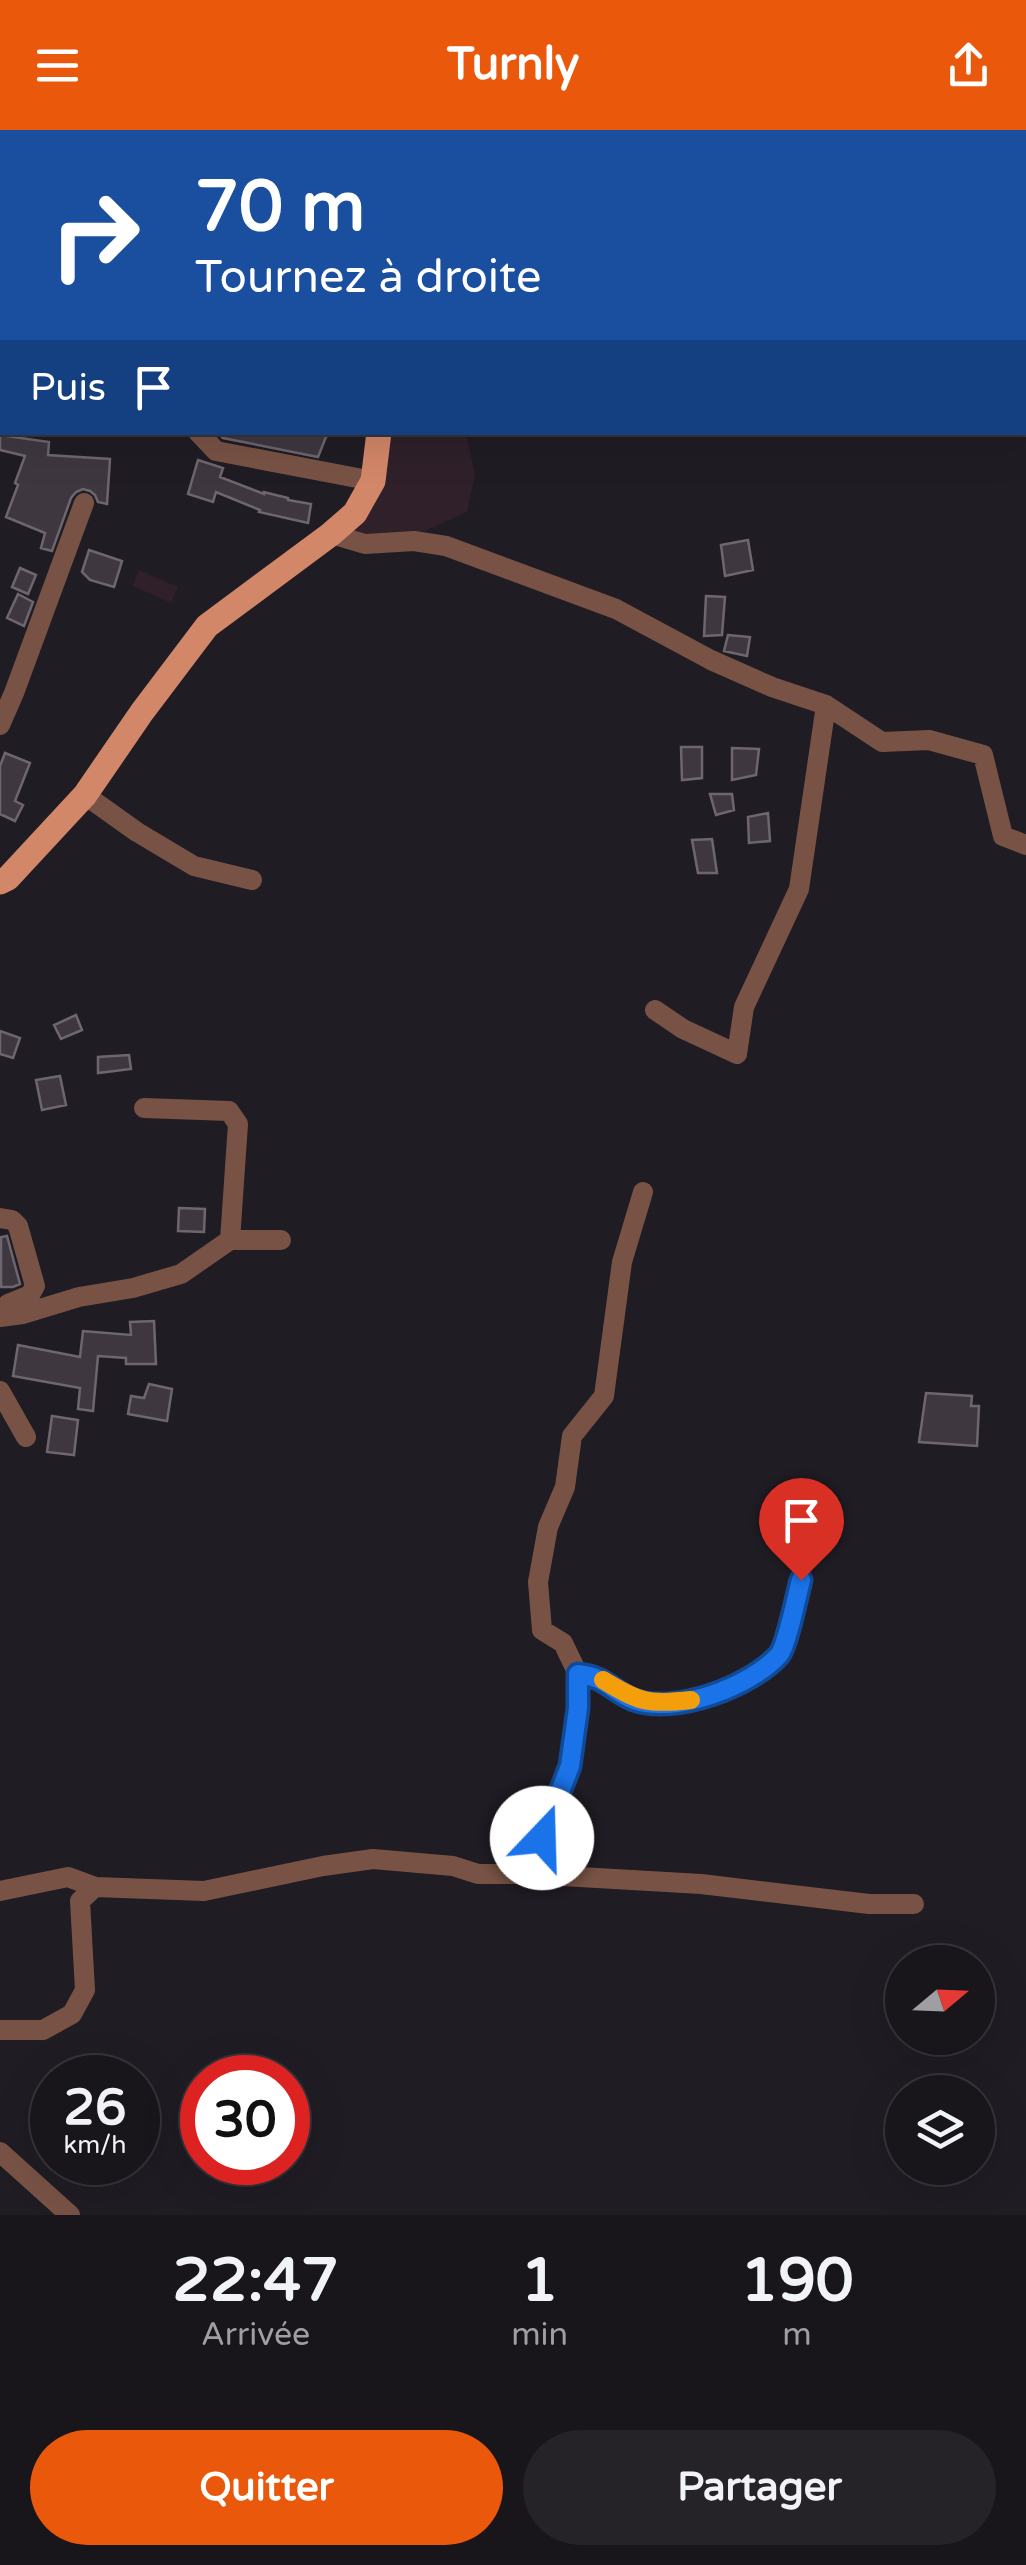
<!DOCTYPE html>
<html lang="fr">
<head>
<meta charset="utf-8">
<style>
	body { margin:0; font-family:"Varela Round",sans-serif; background:#252228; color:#f1f3f6; height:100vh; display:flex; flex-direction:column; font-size:38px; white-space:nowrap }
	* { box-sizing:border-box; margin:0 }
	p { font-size:32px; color:#9f9fa3 }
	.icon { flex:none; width:55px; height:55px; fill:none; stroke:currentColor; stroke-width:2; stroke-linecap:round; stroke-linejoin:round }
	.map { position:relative; height:2085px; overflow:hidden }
	.panel { display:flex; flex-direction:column; background:#18151b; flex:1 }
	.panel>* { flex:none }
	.top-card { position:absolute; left:0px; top:0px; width:1028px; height:305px; box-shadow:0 10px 40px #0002,0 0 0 2px #36343a; background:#1a4fa0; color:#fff; overflow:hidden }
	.needle { width:65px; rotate:71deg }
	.tools { position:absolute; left:885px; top:1815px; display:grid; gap:20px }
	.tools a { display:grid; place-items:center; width:110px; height:110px; border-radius:50%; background:#18151b; box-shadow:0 10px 40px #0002,0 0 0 2px #36343a; font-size:50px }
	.speed { position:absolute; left:30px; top:1925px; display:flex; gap:20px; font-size:50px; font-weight:700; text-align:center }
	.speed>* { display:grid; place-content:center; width:130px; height:130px; border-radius:50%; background:#18151b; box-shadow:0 10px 40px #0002,0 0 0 2px #36343a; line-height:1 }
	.speed small { font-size:25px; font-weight:400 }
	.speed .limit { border:15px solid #d22; background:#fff; color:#111 }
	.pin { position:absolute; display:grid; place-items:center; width:85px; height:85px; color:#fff; margin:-102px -42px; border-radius:50% 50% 50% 0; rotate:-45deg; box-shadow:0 0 10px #0007 }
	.pin .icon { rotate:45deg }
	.me { position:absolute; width:110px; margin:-55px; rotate:21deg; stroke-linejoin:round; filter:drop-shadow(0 0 8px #0008) }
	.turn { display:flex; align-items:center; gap:35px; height:210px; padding:0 30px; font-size:45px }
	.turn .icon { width:130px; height:130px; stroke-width:2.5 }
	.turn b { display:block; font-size:70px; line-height:85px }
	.then { display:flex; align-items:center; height:95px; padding:0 30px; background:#0003; gap:20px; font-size:38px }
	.eta { display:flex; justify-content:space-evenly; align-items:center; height:170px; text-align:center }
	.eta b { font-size:60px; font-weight:700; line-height:70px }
	.button { display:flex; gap:20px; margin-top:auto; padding:20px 30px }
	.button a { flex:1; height:115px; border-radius:60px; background:#ea580c; color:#fff; font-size:40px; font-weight:700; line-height:115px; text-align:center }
	.button a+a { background:#252228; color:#f1f3f6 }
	header { display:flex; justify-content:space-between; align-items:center; height:130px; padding:0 30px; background:#ea580c; color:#fff; font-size:45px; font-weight:700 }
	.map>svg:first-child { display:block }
	.education { fill:#2f202a }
	.building { fill:#3e3740; stroke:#6d666f; stroke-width:2.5 }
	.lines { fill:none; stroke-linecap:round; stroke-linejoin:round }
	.minor { stroke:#785345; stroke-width:20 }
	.major { stroke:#d38769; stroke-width:25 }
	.route-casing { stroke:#114b97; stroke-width:25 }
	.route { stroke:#1a73e8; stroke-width:18 }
	.slow { stroke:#f59e0b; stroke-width:18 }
</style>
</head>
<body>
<header><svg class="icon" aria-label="menu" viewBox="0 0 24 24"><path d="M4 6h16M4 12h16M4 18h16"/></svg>Turnly<svg class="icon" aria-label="share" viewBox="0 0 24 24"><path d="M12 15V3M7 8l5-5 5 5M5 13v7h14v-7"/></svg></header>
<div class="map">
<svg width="1026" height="2085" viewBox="0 0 1026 2085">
	<rect width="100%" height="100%" fill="#201c24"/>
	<path class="education" d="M382,303h84l9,42 -8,37 -42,19 -73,3 24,-35z
		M139,440l39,17 -7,16 -38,-17z"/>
	<path class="building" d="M217,302h111l-10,25 -95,-19z
		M0,305l49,7 -1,13 62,4 -3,45 -9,-2 -3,-7 -5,-4 -7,-2 -7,3 -5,6 -19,53 -11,-3 4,-15 -39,-16 12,-32 -3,-2 10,-27 -25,-6z
		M198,330l25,8 -3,9 44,17v-2l24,6v2l23,4 -3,19 -49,-11 1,-2 -44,-18 -3,10 -25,-8z
		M748,410l5,30 -28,6 -4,-31z
		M89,420l33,11 -8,26 -24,-7 -8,-8z
		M20,438l16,7 -8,19 -16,-7z
		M18,464l15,8 -9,24 -17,-8z
		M706,466l19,1 -3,38 -18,1z
		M728,505l22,2 -3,19 -23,-5z
		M681,617h21v31l-20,2z
		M732,618l27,1 -3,26 -24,5z
		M5,623l25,10 -15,38 8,4 -8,16 -15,-7v-48z
		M710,664h22l2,16 -18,5z
		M768,683l2,28 -21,2 -1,-26z
		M712,709l5,34h-19l-6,-33z
		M76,885l6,15 -21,9 -7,-14z
		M0,901l20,7 -7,20 -13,-4z
		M129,925l2,14 -33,4v-16z
		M60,946l6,29 -24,5 -6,-30z
		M179,1078l26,1 -1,23 -26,-1z
		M7,1106l13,48 -7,3h-12v-50z
		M154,1191l2,43h-30v-6l-28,-2 -5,55 -15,-2 2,-21 -67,-12 5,-31 62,12 3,-26 48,4 -1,-13z
		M149,1254l23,5 -5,32 -39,-7 3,-18 13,2z
		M926,1263l46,3 -1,10h8l-2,40 -58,-4z
		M52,1286l26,4 -4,35 -27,-3z"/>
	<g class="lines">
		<path class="minor" d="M198,302l18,19 157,30
			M331,404l34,10 49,-3 32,5 170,63 95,51 61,27 54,18 56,37 47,-2 54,15 20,81 23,9
			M0,595l14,-32 70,-190
			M85,665l52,37 57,34 58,14
			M655,880l28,19 54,25 7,-47 55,-118 27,-184
			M144,978l85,3 9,13 -8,116
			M0,1088l12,2 6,6 17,60 -5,9 -22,9 -5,12
			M0,1187l23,-3 56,-17 54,-9 48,-14 49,-34h51
			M0,1261l26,46
			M578,1544c31,4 32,16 56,26 41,15 117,-14 145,-45 8,-10 18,-60 22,-75
			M528,1744l42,-109 8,-58v-33l-15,-31 -21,-13 -4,-48 10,-55 17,-40 7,-51 32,-40 18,-134 21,-70
			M0,1761l68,-14 27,10 109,4 119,-25 50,-7 80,7 25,8h50l173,10 168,20h45
			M0,1900h43l29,-16 13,-24 -5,-89 15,-14
			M0,2022l70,63"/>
		<path class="major" d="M216,0l1,2
			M0,752l8,-4 77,-83 57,-83 65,-86 124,-92 24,-21 18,-32 6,-49"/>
	</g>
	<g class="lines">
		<defs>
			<path id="route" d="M542,1708l28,-72 8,-58v-34c29,3 33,17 56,26 42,15 117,-14 145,-45 8,-10 18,-60 22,-75"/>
		</defs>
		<use href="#route" class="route-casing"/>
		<use href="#route" class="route"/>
		<path class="slow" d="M603,1550c36,22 45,25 88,20"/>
	</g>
</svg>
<div class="tools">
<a><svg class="needle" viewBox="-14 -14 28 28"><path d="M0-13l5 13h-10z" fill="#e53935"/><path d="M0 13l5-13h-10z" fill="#9f9fa3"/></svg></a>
<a><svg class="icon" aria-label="layers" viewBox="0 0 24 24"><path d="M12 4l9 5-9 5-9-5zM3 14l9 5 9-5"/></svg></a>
</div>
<div class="speed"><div>26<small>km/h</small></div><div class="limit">30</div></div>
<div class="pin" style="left:801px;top:1450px;background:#d93025"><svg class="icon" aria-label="arrive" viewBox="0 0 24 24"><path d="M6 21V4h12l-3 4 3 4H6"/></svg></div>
<svg class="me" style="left:542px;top:1708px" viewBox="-20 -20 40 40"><circle r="19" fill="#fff"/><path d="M0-13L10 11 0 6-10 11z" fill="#1a73e8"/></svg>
<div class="top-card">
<div class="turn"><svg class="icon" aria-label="right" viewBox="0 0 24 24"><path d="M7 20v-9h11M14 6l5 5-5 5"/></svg><div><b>70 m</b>Tournez à droite</div></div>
<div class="then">Puis<svg class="icon" aria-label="arrive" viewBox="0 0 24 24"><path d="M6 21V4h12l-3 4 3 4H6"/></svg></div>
</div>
</div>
<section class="panel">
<div class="eta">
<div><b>22:47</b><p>Arrivée</p></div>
<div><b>1</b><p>min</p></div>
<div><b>190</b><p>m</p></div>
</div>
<div class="button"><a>Quitter</a><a>Partager</a></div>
</section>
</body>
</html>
